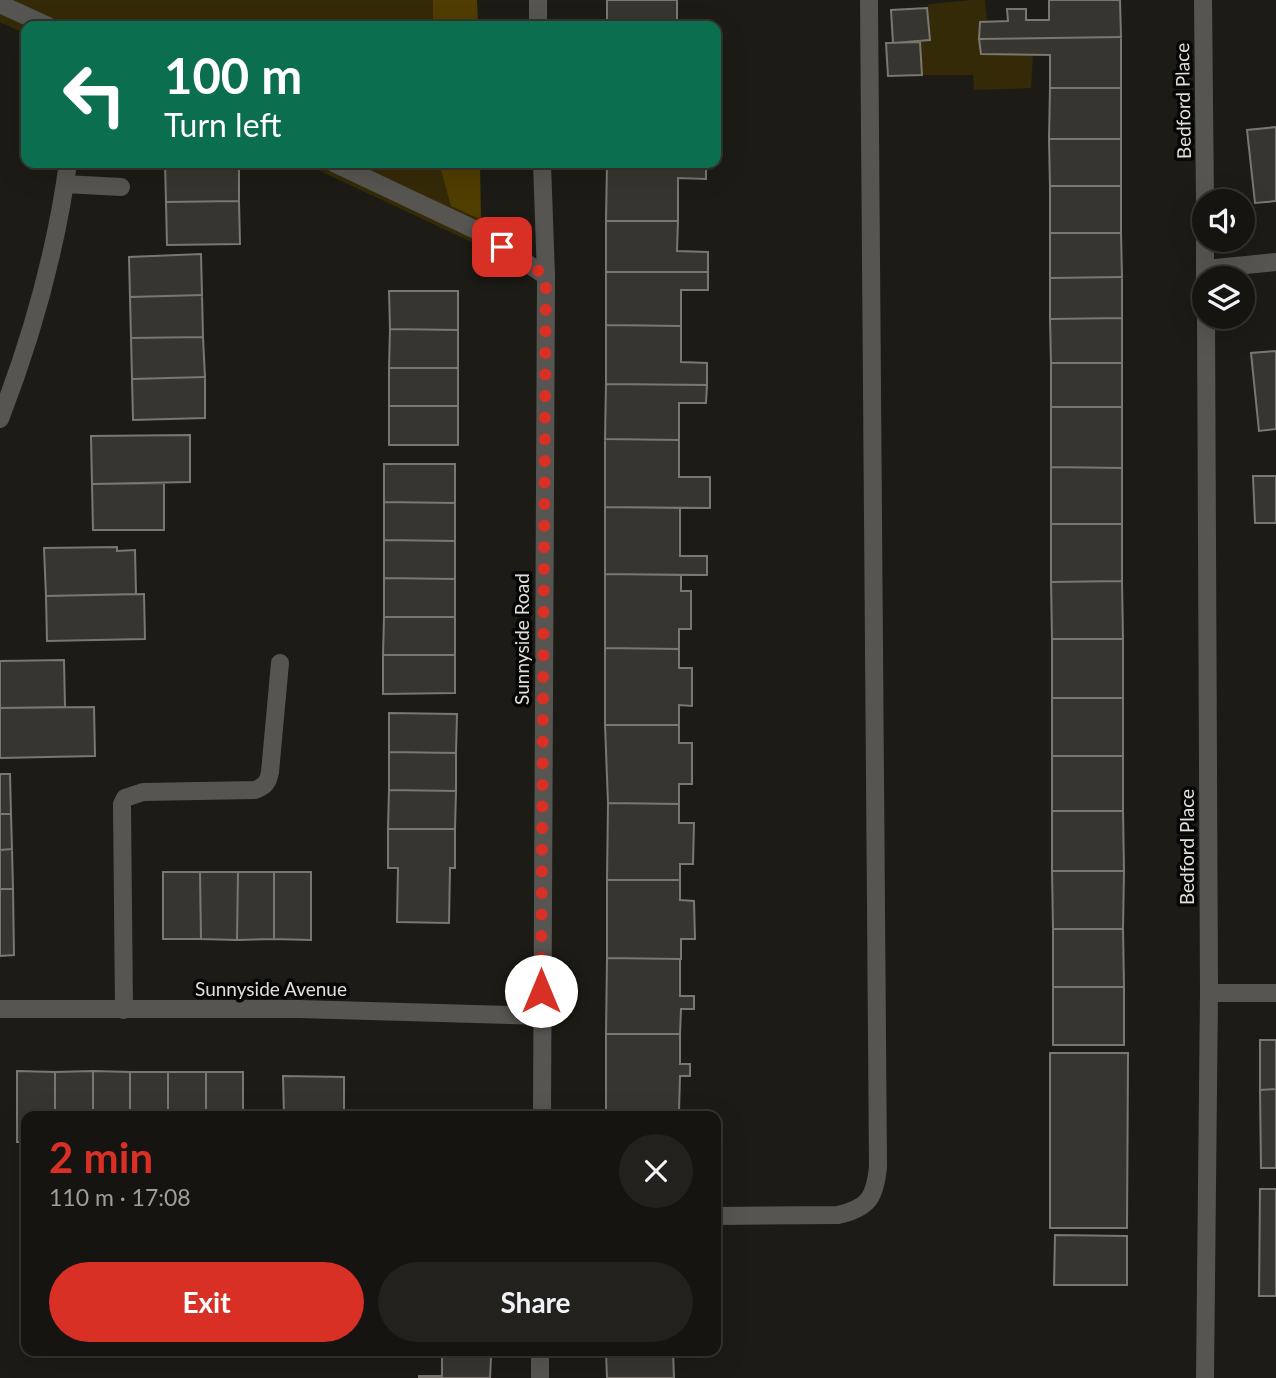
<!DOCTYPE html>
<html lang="en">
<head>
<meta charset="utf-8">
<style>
	body { margin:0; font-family:Lato,sans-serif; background:#23211e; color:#f1f3f6; height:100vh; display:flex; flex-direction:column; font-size:26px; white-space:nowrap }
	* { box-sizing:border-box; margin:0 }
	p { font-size:23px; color:#9e9e9f }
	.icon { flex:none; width:38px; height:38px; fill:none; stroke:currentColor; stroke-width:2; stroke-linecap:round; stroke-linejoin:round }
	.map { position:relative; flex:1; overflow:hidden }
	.sheet { position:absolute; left:21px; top:1111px; width:700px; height:245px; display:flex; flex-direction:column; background:#161410; border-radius:14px; box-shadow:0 7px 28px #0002,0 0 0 2px #353330 }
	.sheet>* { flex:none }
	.guide { position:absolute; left:21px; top:21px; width:700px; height:147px; border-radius:14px; box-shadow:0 7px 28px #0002,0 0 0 2px #353330; background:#0b6e4f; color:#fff; overflow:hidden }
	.buttons { position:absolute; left:1192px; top:189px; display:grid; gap:14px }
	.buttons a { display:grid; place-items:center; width:63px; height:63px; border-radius:50%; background:#161410; box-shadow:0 7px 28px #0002,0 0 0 2px #353330; font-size:35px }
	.pin { position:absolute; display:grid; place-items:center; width:60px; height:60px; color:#fff; margin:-30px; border-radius:14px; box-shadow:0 4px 10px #0006 }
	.me { position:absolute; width:77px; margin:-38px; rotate:0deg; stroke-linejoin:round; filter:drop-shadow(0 0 5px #0008) }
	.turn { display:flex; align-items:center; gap:24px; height:147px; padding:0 28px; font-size:32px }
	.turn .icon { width:91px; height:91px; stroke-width:2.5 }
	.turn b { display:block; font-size:49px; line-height:60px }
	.round { display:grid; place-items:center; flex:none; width:74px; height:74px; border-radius:37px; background:#23211e }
	.headline { display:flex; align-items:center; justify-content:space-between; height:119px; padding:0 28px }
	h1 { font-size:42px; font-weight:700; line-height:52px; color:#d93025 }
	.action { display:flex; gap:14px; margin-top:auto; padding:14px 28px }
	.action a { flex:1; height:80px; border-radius:42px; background:#d93025; color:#fff; font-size:28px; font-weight:700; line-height:80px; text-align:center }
	.action a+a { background:#23211e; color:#f1f3f6 }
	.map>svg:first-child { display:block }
	.green { fill:#352a07 }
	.forest { fill:#503d00 }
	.building { fill:#37352f; stroke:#7a7771; stroke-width:2 }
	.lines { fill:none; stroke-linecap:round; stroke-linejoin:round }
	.lane { stroke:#565552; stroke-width:18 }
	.street { stroke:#565552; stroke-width:18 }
	.route { stroke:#d93025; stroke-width:12; stroke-dasharray:0 21.6 }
	.labels { text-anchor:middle; stroke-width:7; stroke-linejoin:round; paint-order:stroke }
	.street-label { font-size:19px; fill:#e0dfdb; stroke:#060604 }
</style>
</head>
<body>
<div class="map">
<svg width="1276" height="1378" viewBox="0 0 1276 1378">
	<rect width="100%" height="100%" fill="#1d1b15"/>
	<path class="green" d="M0,0h477l1,26h-452v8l-26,-12z
		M972,0h13l2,21 -7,1 1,32h52l-2,34 -57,2 -1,-15h-51l-2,-33 10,-2 -3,-32 2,-4z
		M303,163h177v83z"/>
	<path class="forest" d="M433,0h44l1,26h-45z
		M439,163h41l1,57 -30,-14z"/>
	<path class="building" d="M607,0h70v26h-70z
		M1049,0h71l1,37 -142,2 1,-17 28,-1 -1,-12h19v11h23z
		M927,8l3,32 -37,3 -2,-33z
		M1121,37v51h-71v-33l-69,-1 -2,-15z
		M920,42l2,33 -34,1 -2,-33z
		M1050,88h71v51h-72z
		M1276,127v74l-21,2 -8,-73z
		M1049,139h72v47h-71z
		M165,163h74v38l-73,1z
		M607,163h99v16l-28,-1v43h-72z
		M1050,186h71v47h-71z
		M239,201l1,43 -73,1 -1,-43z
		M606,221h72l-1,30 31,1v20h-102z
		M1050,233h71l1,44 -72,1z
		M201,254l1,41 -72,2 -1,-40z
		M606,272h102v18h-27v36l-75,-1z
		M1122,277v41l-72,1v-41z
		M389,291h69v39l-68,-1z
		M202,295l1,42 -72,1 -1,-41z
		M1122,318v45h-71l-1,-44z
		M606,325l75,1v36l26,1v22l-101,-1z
		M390,329l68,1v38h-69z
		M203,337l2,40 -73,2 -1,-41z
		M1276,351v78l-17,2 -8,-78z
		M1051,363h71v44h-71z
		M389,368h69v38h-69z
		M205,377v41l-72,2 -1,-41z
		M606,384l101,1 -1,18h-27v37l-74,-1z
		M389,406h69v39h-69z
		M1051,407h71v61l-71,-1z
		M190,435v47l-98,2 -1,-48z
		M605,439l74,1v37h31v31l-105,-1z
		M384,464h71v39l-71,-1z
		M1051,467l71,1v56h-71z
		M1253,476h23v47h-21z
		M164,483v47h-71l-1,-46z
		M384,502l71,1v38l-71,-1z
		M605,507l75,1v48h27v19l-102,-1z
		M1051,524h71v57l-71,1z
		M384,540l71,1v38l-71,-1z
		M117,547v4l18,-1 1,44 -90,2 -2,-48z
		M605,574l76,1v16h10v38h-12v20l-74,-1z
		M384,578l71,1v38h-71z
		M1122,581l1,58h-71l-1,-57z
		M144,594l1,45 -98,2 -1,-45z
		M384,617h71v38h-72z
		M1052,639h71v59h-71z
		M605,648l74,1v19h13v38l-13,-1v20h-74z
		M383,655h72v38l-72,1z
		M64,660l1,47 -65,1v-47z
		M1052,698h71v58h-71z
		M94,707l1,49 -95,2v-50z
		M389,713l68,1 -1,39 -67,-1z
		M605,725h74v18h13v41h-13v20l-71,-1z
		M389,752l67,1v38l-67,-1z
		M1052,756h71v55h-71z
		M0,774h10l1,40h-11z
		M389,790l67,1 -1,38h-67z
		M608,803l71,1v19h15l-1,41h-13v16h-73z
		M1052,811h71l1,60h-72z
		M0,814h11l1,35 -12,1z
		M388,829h67v39h-5l-1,55 -52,-1 1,-54h-10z
		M12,849l1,40h-13v-39z
		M1052,871h72l-1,58h-70z
		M163,872h37l1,67h-38z
		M200,872h38l-1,68 -36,-1z
		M238,872h36v67l-37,1z
		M274,872h37v68l-37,-1z
		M607,880h73v20l14,1 1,38h-14v20l-74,-1z
		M0,889h13l1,66 -14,1z
		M1053,929h70l1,58h-71z
		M607,958l73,1v37h14v13h-13l-1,25h-74z
		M1053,987h71v58h-71z
		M606,1034h74v30h10v12h-10l-1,35 -73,-1z
		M1260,1040h16v49l-16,1z
		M1050,1053h78l-1,175h-77z
		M17,1071l38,1v44h-29v26h-9z
		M93,1071v45h-38v-44z
		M93,1071l37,1v44h-37z
		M130,1072h38v44h-38z
		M168,1072h38v44h-38z
		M206,1072h37v44h-37z
		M283,1076l61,1v39h-60z
		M1276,1089v79h-15l-1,-78z
		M606,1110l73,1v5h-73z
		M1260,1189h16v107h-17z
		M1055,1235l72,1v49h-73z
		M606,1351h67l1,27h-67z
		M442,1356l49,1 -1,21h-71v-2h23z"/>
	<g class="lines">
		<path class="lane" d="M0,4l48,22
			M334,163l146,69 66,44
			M124,1010l-2,-206 3,-6 18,-6 112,-2c10,-4 13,-7 15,-18l10,-109
			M716,1216l122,-1c31,-7 37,-18 40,-48l-9,-1167"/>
		<path class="street" d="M538,0v26
			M1203,0l2,201
			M65,184l56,3
			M1205,240v38
			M1205,269l71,-7
			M0,419c32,-82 56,-169 68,-256
			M1209,993h67
			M0,1009h299l242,7
			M542,1116l4,-840 -4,-113
			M540,1378v-27
			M1205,1378l4,-385 -3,-676"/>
	</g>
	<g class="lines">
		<path class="route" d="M502,247l44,29 -5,715"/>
	</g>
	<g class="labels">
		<g class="street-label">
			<text transform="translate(1183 101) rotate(-91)" y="7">Bedford Place</text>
			<text transform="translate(522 639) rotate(-90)" y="7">Sunnyside Road</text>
			<text transform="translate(1187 847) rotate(-90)" y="7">Bedford Place</text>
			<text x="271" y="996">Sunnyside Avenue</text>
		</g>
	</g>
</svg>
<div class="buttons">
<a><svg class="icon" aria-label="sound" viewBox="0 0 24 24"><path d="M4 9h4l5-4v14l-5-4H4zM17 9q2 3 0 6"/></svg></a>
<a><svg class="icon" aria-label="layers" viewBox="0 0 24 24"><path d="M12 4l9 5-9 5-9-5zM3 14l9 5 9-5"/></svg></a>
</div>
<div class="pin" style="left:502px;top:247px;background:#d93025"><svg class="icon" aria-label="arrive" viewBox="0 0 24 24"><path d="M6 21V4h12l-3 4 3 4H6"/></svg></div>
<svg class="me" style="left:541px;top:991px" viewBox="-20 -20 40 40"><circle r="19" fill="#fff"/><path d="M0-13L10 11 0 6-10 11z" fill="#d93025"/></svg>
<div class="guide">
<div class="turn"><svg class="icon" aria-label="left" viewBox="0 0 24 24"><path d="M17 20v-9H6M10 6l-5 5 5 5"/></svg><div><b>100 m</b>Turn left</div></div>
</div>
<section class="sheet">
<div class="headline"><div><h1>2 min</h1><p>110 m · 17:08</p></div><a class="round"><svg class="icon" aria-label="close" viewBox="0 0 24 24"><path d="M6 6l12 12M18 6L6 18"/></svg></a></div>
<div class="action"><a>Exit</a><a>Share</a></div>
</section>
</div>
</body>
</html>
